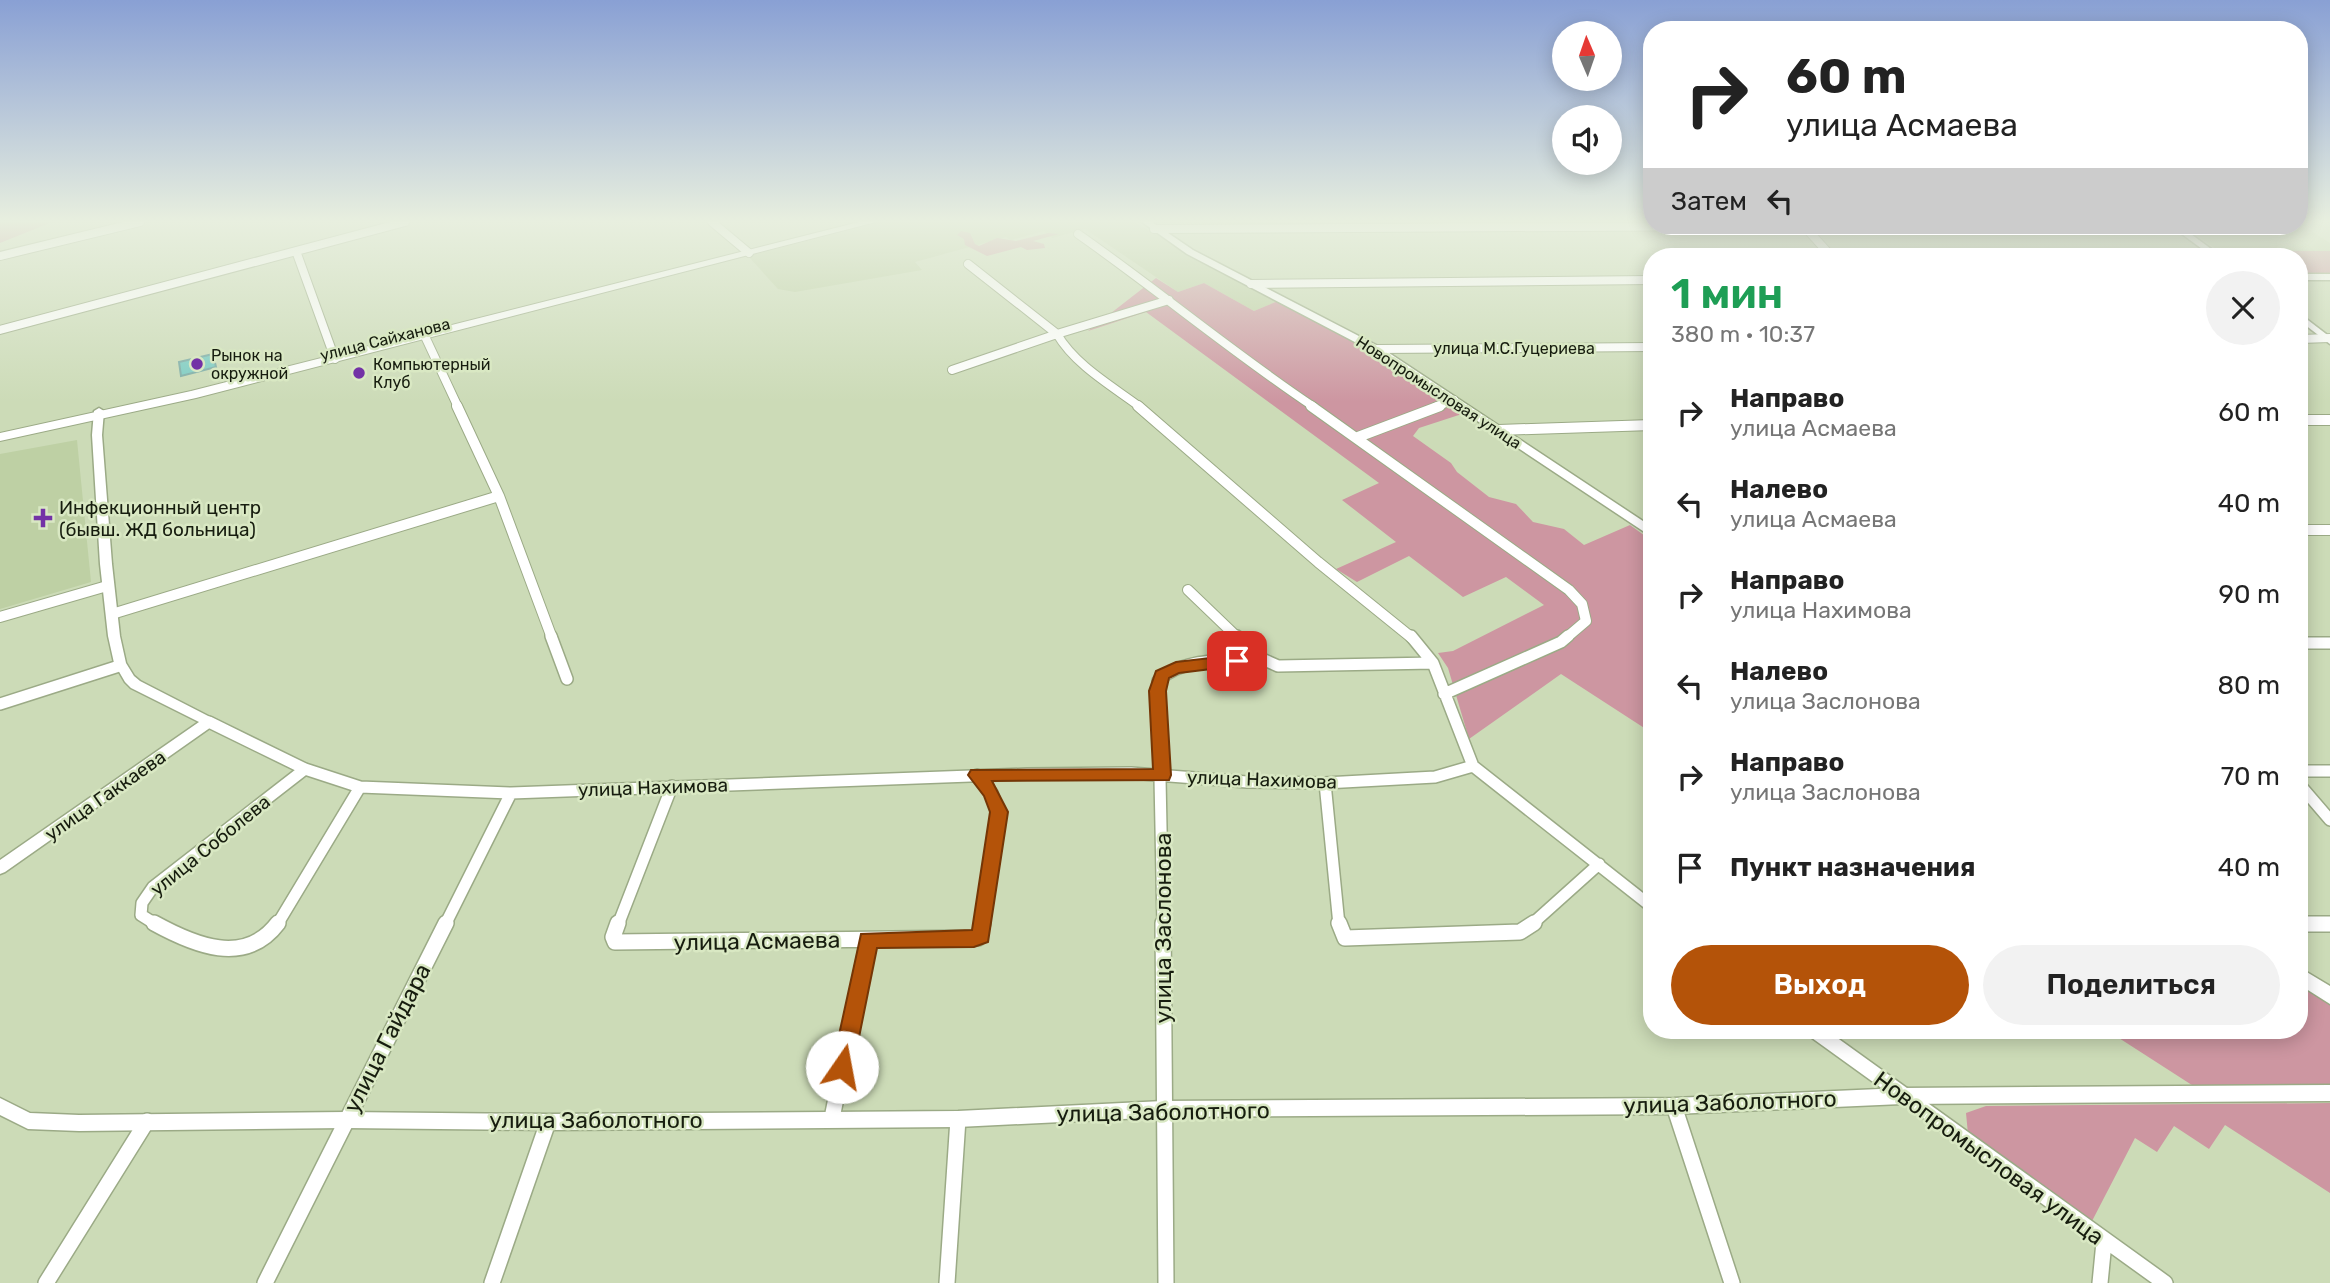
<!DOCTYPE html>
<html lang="ru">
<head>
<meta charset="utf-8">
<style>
	body { margin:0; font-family:Rubik,sans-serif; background:#f2f2f2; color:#222; height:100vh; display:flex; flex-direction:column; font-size:26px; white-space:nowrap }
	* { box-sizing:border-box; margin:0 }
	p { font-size:23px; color:#767676 }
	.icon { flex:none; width:38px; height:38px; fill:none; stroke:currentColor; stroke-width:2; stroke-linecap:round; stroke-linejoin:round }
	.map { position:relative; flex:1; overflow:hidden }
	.drawer { position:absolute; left:1643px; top:248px; width:665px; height:791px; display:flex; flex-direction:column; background:#fff; border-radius:28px; box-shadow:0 4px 18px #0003 }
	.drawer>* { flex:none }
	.top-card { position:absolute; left:1643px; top:21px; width:665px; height:214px; border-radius:28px; box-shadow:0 4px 18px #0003; background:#fff; color:#222; overflow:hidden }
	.needle { width:46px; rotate:358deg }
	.tools { position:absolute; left:1552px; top:21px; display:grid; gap:14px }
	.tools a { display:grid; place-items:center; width:70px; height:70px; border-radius:50%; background:#fff; box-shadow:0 4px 18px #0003; font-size:35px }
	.pin { position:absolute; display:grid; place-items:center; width:60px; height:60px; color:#fff; margin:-30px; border-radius:14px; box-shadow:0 4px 10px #0006 }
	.me { position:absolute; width:77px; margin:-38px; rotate:12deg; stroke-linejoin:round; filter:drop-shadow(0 0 5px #0008) }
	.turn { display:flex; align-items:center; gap:24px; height:147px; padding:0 28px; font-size:32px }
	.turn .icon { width:91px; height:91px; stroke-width:2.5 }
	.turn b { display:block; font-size:49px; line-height:60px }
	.then { display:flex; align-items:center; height:66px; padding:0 28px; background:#0003; gap:14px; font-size:26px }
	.round { display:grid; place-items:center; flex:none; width:74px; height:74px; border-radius:37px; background:#f2f2f2 }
	.head { display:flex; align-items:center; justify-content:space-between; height:119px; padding:0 28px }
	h1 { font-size:42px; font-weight:600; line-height:52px; color:#1e9e55 }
	.cta { display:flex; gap:14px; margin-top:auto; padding:14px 28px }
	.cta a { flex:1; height:80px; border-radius:42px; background:#b45309; color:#fff; font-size:28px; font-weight:600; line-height:80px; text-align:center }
	.cta a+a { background:#f2f2f2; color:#222 }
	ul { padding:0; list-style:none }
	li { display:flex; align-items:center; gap:21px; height:91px; padding:0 28px }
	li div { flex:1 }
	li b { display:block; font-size:26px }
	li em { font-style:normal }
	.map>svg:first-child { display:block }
	.built { fill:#bed0a4 }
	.green { fill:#cd96a1 }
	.building { fill:#7acbc2; stroke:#7baba5; stroke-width:2 }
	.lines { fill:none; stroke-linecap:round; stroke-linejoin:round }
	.minor-far3-casing { stroke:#9baa86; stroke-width:10 }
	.minor-far2-casing { stroke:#9baa86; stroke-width:12 }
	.minor-far1-casing { stroke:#9baa86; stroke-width:14 }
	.minor-casing { stroke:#9baa86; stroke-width:18 }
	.tertiary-casing { stroke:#9baa86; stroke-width:3 }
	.secondary-casing { stroke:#9baa86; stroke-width:3 }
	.primary-casing { stroke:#9baa86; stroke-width:2 }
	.minor-far3 { stroke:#fff; stroke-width:8 }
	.minor-far2 { stroke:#fff; stroke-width:10 }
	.minor-far1 { stroke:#fff; stroke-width:11 }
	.minor { stroke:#fff; stroke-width:15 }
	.tertiary { fill:#fff; fill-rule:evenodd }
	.secondary { fill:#fff; fill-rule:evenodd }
	.primary { fill:#fff; fill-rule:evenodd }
	.route { fill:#b45309; stroke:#753606; stroke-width:2 }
	.poi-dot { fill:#7332a6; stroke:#d9e8c3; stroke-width:2.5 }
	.labels { text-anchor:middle; stroke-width:5; stroke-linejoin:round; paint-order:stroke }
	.far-street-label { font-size:16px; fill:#171d0f; stroke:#d9e8c3 }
	.far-poi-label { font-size:16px; fill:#171d0f; stroke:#d9e8c3; text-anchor:start }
	.poi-label { font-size:19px; fill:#171d0f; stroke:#d9e8c3; text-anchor:start }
	.street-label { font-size:19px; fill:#171d0f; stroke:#d9e8c3 }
	.near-street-label { font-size:23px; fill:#171d0f; stroke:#d9e8c3 }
</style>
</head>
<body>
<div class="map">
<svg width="2330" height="1283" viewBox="0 0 2330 1283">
	<rect width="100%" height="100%" fill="#ccdbb7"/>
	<path class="built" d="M881,222h253l144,79 -24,10 -50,-28 -26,9 -93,-63 -33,9 -8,-7 -33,9 -5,-3 -91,25 7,8 -127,22 -17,-3 -30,-33z
		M2300,224l30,19v8h-111l-36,-25z
		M77,440l14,142 -91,27v-155z"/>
	<path class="green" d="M0,222h52l-52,21z
		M961,231l9,2 5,11 4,2 18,-8 19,3 32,-8 11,1 -26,7 11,3 1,4 -18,2 -6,-3 -34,9 -22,-11 -1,-6 -7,-4z
		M2219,251h111v23h-30v-17h-72z
		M1156,278l22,14 26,-9 50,28 24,-10 95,51 92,61 -46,15 -6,8 38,27 6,9 32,25 27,7 17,18 31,7 20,16 46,-20 22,16v192l-91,-59 -92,65 -21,-71 -10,-15 15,-2 91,-46 -38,-28 -43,20 -54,-41 -52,26 -21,-13 60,-27 -54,-42 37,-17 -233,-171 -58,19z
		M2300,983l30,21v81l-135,2 -87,-56h192z
		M2330,1103v90l-105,-68 -16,24 -35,-23 -17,26 -22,-14 -44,85 -123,-89 -2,-21 20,-7z"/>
	<path class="building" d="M213,354l3,13 -35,9 -2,-14z"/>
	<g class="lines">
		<defs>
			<path id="minor-far3" d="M712,222l37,31
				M1804,226l28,31
				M1154,229l594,-3
				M1078,234c80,56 155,119 236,173
				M296,251l39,108
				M0,256l140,-34
				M1251,284l401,-4
				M0,330l405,-108
				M422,330l36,77
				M2300,339l30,-1
				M1376,349l276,-2
				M952,370l105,-36 -89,-70
				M1140,407c-28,-21 -65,-42 -83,-73l112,-34
				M1435,407l19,-7"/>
			<path id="minor-far2" d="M457,406l42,90 53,142
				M1138,406l180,156 94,76
				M1311,406l258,184 13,14 4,17 -20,17
				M2300,420h30
				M1499,430l153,-5
				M1358,437l82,-31
				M2300,530h30
				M1188,590l50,48
				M112,614l387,-118
				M0,617l107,-31"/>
			<path id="minor-far1" d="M551,636l16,43
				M1237,636l23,22 18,8 155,-3
				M1411,636l22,27 40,103 179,141
				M2300,643h30
				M1444,694l117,-52 7,-6
				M0,704l119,-38
				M209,722l96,47 55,18 151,6 516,-19 104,-1 116,9 78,1 110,-6 38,-11
				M2300,771h30
				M977,775l15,18 7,19 -16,113
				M1325,783l14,142
				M2300,785l30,35
				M2300,924h30
				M157,925l-16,-10 1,-12 11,-16 152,-118
				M277,925l83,-138
				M445,925l66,-132
				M618,925l54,-139
				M1163,925l-5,-244c24,-24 70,-20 102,-23
				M1531,925l68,-61"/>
			<path id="minor" d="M154,923c40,22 91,44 124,0
				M618,923l-5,14 2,5 363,-4 5,-15
				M1163,923l3,360
				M1339,923l6,15 175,-6 14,-9
				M2300,924h30
				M1815,1031l350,252
				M1674,1106l58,177
				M832,1118l36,-178
				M46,1283l101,-162
				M265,1283l181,-360
				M492,1283l56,-161
				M947,1283l11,-164
				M2100,1283l4,-41"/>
			<path id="tertiary" d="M2171,226h9l42,31h-9z
				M2300,274h30v6h-30z
				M2300,314l30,23v7l-30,-23z
				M99,408l5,3 -2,24 10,129 8,72 6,27 8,13 6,5 74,38 2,3 -2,3 -209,147 -5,2v-14l199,-138 -68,-34 -6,-6 -11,-19 -6,-27 -8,-72 -8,-129 2,-24z
				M2330,1085v16l-428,3 -228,10 -511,3 -205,10 -410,3 -203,-2 -266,3 -51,-2 -28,-14v-17l30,15 49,2 266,-3 203,2 410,-3 205,-10 511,-3 228,-10z"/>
			<path id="secondary" d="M1142,222h10l41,28 187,97 272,180v10l-280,-186 -185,-97z
				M2300,968l30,18v18l-30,-19z"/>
			<path id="primary" d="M859,222h17l-680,176 -196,43v-8l191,-42z"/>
		</defs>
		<use href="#minor-far3" class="minor-far3-casing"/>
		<use href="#minor-far2" class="minor-far2-casing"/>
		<use href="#minor-far1" class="minor-far1-casing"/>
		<use href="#minor" class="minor-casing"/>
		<use href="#tertiary" class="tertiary-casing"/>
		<use href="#secondary" class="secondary-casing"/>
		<use href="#primary" class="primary-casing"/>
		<use href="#minor-far3" class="minor-far3"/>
		<use href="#minor-far2" class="minor-far2"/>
		<use href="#minor-far1" class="minor-far1"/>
		<use href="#minor" class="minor"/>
		<use href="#tertiary" class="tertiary"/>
		<use href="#secondary" class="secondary"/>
		<use href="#primary" class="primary"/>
	</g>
	<linearGradient id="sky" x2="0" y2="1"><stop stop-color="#89a0d4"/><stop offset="0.55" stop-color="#e8efdf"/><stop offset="1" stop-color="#e8efdf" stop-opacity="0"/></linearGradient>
	<rect width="2330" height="402" fill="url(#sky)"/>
	<path class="route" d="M1237,655l8,6 -2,4 -64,8 -10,5 -3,13 5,84 -2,5 -177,1 16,31 -20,130 -14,5 -97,1 -24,119 -3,7 -8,3 -7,-3 -3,-7 29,-133 111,-4 18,-118 -6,-16 -16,-21 3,-5 182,-1 -4,-78 7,-20 20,-9z"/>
	<g class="poi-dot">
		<circle cx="197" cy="364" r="7"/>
		<circle cx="359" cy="373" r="7"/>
		<path d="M39.5 507.5h7v7h7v7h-7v7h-7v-7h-7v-7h7z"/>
	</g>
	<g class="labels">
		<g class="far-street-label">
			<text transform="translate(385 339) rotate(-14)" y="6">улица Сайханова</text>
			<text x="1514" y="354">улица М.С.Гуцериева</text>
			<text transform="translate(1439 392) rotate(33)" y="6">Новопромысловая улица</text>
		</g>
		<g class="far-poi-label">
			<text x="211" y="361">Рынок на<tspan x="211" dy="18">окружной</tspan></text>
			<text x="373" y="370">Компьютерный<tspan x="373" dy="18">Клуб</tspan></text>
		</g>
		<g class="poi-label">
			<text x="59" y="514">Инфекционный центр<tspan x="59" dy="22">(бывш. ЖД больница)</tspan></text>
		</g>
		<g class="street-label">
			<text transform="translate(1262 779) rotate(2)" y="7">улица Нахимова</text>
			<text transform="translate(653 787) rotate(-2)" y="7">улица Нахимова</text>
			<text transform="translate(105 795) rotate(-35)" y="7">улица Гаккаева</text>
			<text transform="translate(210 845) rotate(-39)" y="7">улица Соболева</text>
		</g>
		<g class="near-street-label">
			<text transform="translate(1163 928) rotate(-90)" y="8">улица Заслонова</text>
			<text transform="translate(757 941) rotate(-1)" y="8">улица Асмаева</text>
			<text transform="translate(387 1038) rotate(-63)" y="8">улица Гайдара</text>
			<text transform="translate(1730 1102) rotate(-2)" y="8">улица Заболотного</text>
			<text transform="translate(1163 1112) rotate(-1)" y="8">улица Заболотного</text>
			<text x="596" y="1128">улица Заболотного</text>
			<text transform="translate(1989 1158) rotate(36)" y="8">Новопромысловая улица</text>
		</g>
	</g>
</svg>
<div class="tools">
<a><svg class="needle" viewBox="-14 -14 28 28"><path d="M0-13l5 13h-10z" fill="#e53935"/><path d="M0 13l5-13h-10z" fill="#767676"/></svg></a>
<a><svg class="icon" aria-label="sound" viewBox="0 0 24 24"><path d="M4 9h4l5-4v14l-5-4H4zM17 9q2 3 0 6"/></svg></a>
</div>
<div class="pin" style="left:1237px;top:661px;background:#d93025"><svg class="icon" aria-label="arrive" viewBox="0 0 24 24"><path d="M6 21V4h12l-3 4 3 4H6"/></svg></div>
<svg class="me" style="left:842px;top:1067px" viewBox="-20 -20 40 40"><circle r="19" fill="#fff"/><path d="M0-13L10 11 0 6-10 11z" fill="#b45309"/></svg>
<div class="top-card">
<div class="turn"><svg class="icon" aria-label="right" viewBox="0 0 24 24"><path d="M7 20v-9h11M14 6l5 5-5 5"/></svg><div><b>60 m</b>улица Асмаева</div></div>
<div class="then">Затем<svg class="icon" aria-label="left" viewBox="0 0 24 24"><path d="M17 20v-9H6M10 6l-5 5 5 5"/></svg></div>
</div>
<section class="drawer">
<div class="head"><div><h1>1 мин</h1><p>380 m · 10:37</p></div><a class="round"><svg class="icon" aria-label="close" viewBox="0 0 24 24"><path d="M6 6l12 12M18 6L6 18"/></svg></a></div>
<ul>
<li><svg class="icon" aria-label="right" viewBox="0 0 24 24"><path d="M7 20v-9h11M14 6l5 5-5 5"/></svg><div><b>Направо</b><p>улица Асмаева</p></div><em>60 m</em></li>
<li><svg class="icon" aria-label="left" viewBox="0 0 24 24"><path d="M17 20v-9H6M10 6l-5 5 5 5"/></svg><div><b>Налево</b><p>улица Асмаева</p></div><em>40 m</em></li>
<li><svg class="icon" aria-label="right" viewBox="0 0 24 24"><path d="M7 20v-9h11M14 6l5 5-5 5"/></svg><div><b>Направо</b><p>улица Нахимова</p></div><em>90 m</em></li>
<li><svg class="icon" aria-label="left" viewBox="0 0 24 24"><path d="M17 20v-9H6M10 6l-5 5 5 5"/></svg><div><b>Налево</b><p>улица Заслонова</p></div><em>80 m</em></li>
<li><svg class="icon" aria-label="right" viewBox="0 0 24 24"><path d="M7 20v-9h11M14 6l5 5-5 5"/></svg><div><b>Направо</b><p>улица Заслонова</p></div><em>70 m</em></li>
<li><svg class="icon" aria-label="arrive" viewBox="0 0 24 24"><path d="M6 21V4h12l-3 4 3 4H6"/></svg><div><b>Пункт назначения</b></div><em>40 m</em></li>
</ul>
<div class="cta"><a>Выход</a><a>Поделиться</a></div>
</section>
</div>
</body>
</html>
